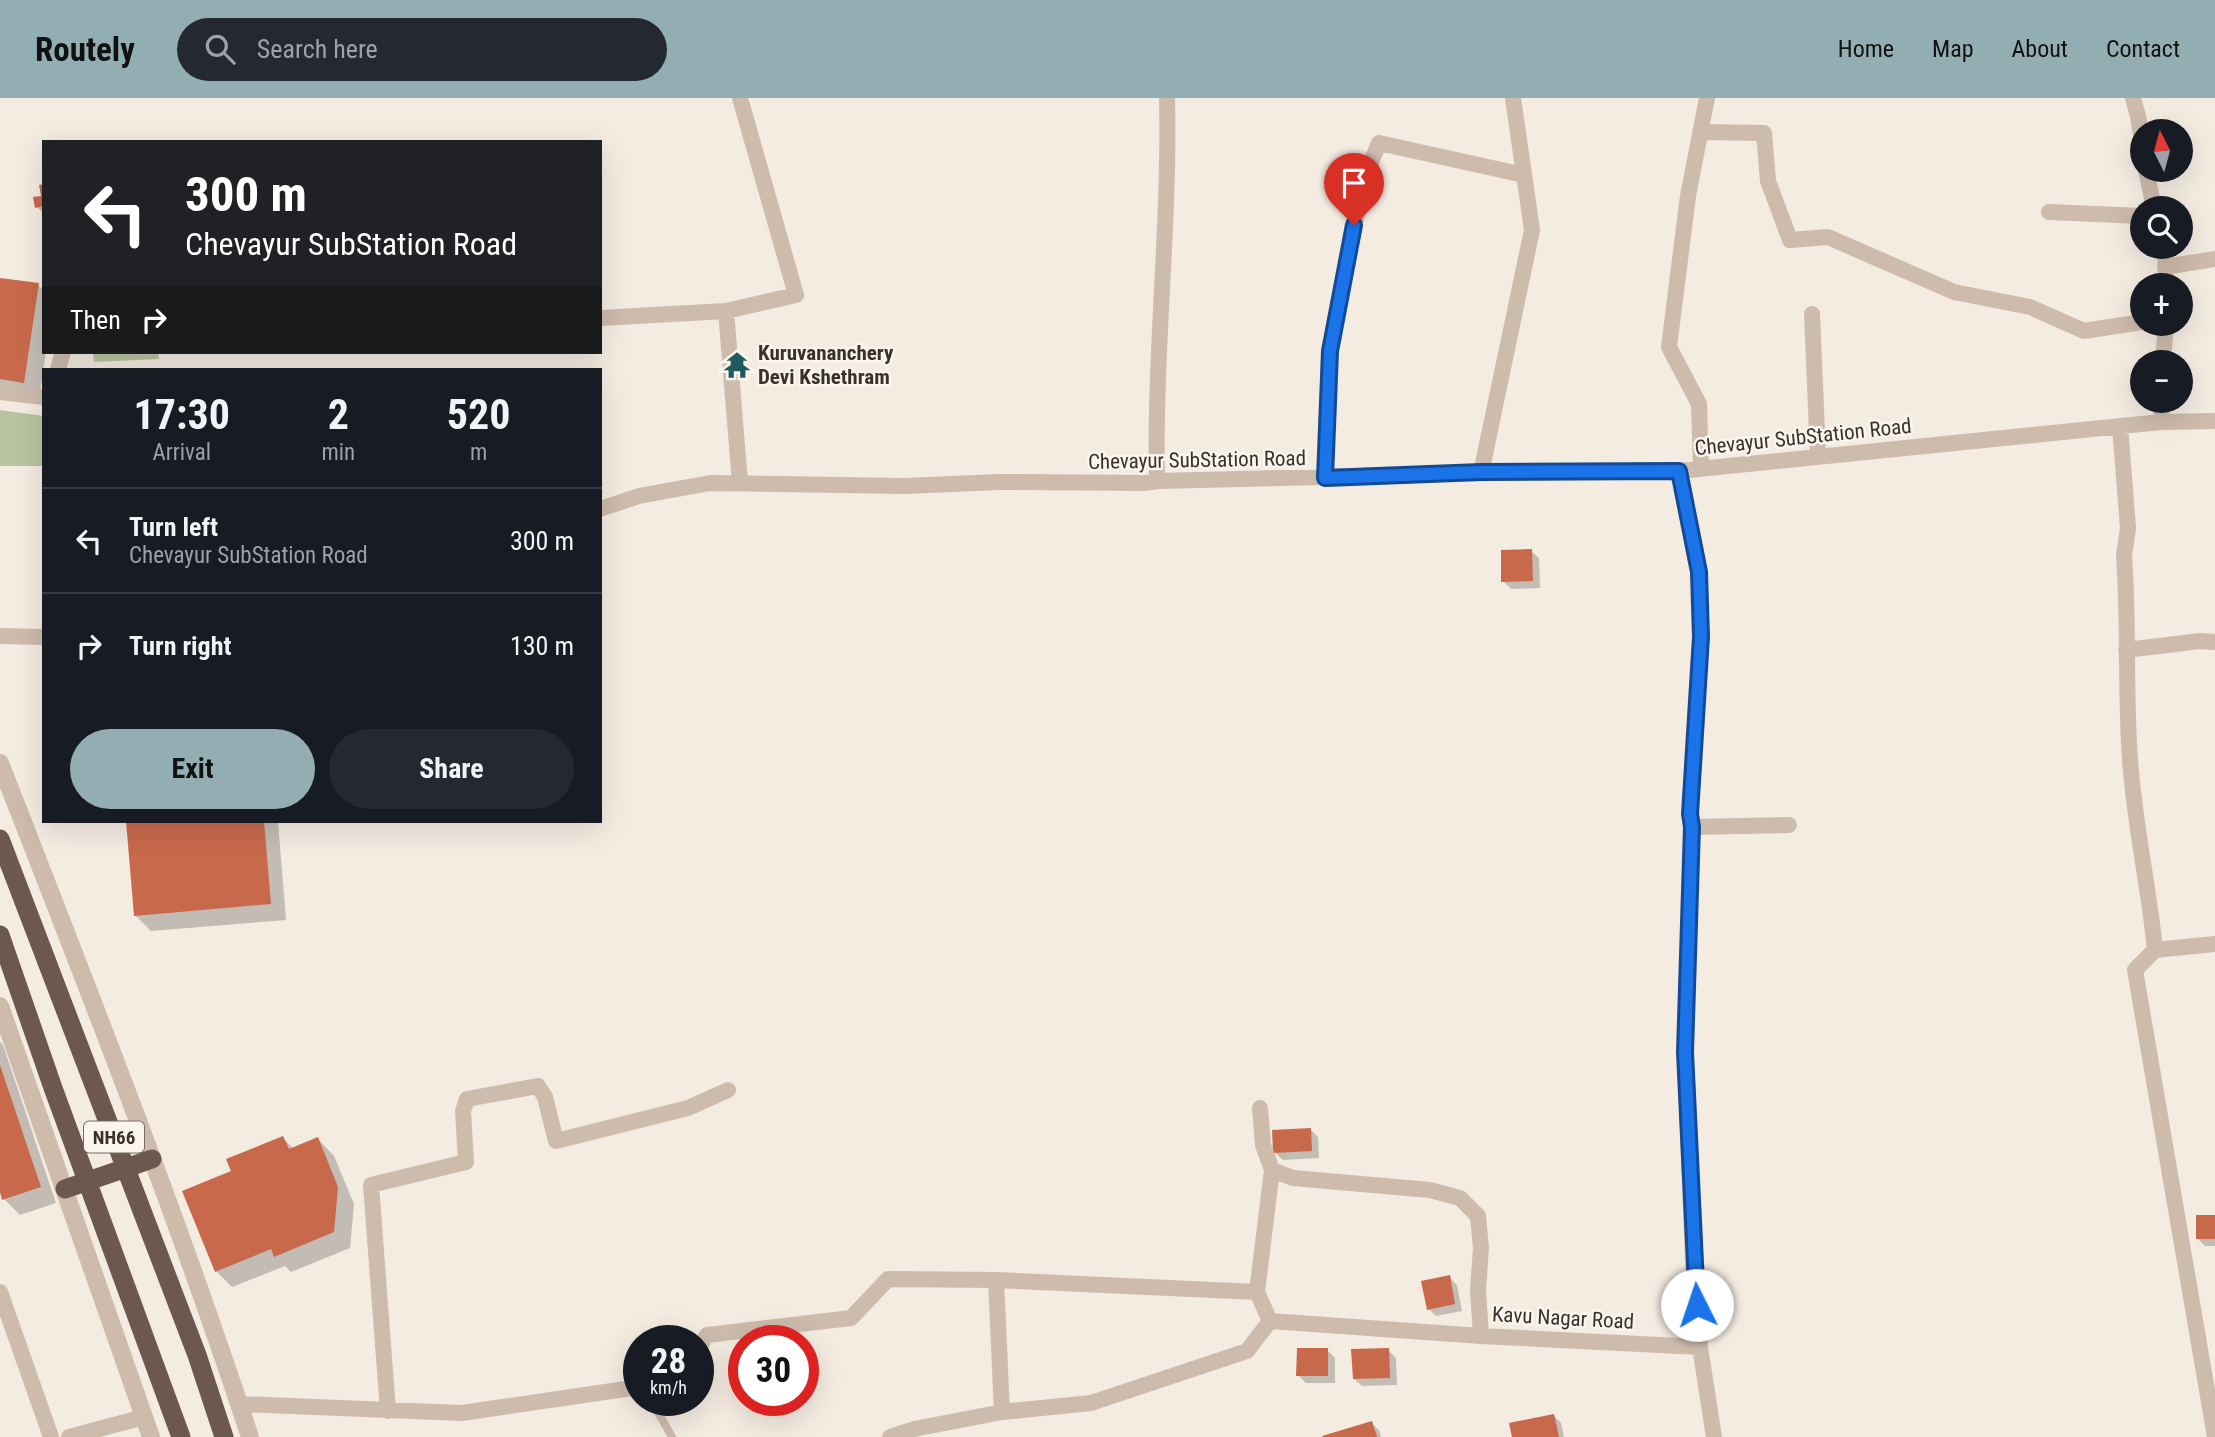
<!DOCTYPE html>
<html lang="en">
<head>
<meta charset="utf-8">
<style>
	body { margin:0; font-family:"Roboto Condensed",sans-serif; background:#242831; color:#f1f3f6; height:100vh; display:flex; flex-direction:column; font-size:26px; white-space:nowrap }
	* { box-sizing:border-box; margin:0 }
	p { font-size:23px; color:#9ea1a6 }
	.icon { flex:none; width:38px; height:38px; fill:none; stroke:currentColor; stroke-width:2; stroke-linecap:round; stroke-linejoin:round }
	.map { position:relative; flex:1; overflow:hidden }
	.side { position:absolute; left:42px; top:270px; width:560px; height:455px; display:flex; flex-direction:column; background:#171b24; border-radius:0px; box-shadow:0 7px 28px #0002 }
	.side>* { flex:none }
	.hud { position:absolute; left:42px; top:42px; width:560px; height:214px; border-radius:0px; box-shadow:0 7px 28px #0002; background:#202124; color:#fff; overflow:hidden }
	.needle { width:46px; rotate:354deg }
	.controls { position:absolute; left:2130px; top:21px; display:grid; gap:14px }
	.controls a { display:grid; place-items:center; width:63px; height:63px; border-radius:50%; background:#171b24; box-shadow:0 7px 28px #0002; font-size:35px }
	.speed { position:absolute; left:623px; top:1227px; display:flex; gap:14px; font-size:35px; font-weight:700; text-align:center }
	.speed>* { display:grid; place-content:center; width:91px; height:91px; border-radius:50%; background:#171b24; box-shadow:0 7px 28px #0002; line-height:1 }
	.speed small { font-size:18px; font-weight:400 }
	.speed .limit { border:10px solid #d22; background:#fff; color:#111 }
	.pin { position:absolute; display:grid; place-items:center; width:60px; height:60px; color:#fff; margin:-72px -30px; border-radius:50% 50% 50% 0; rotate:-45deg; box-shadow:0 0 7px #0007 }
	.pin .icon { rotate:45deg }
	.me { position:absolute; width:77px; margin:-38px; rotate:356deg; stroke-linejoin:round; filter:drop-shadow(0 0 5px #0008) }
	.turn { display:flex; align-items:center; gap:24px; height:147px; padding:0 28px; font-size:32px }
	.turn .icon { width:91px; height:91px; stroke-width:2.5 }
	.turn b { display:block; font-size:49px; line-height:60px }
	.then { display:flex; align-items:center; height:66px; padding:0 28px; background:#0003; gap:14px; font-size:26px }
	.eta { display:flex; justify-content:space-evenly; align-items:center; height:119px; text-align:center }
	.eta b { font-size:42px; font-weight:700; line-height:49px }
	.action { display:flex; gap:14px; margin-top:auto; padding:14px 28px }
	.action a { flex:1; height:80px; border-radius:42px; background:#92aeb2; color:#111; font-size:28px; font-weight:700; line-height:80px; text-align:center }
	.action a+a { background:#242831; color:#f1f3f6 }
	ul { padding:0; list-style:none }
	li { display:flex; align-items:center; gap:21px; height:105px; padding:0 28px; border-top:2px solid #363941 }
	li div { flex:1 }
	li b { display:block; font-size:26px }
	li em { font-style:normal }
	header { display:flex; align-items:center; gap:42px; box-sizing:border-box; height:98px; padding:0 35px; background:#92aeb2; color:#111 }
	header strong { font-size:33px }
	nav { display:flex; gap:38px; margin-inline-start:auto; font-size:24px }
	.search { width:490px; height:63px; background:#242831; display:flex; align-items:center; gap:18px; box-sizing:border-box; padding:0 24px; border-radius:38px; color:#9ea1a6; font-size:26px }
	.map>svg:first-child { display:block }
	.green { fill:#b8c4a0 }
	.shadow { fill:#0003 }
	.building { fill:#c8694b }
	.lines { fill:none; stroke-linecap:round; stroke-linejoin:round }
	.service { stroke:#cdbbac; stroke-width:8 }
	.minor { stroke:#cdbbac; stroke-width:16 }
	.tertiary { stroke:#cdbbac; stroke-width:18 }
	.trunk { stroke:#6c584f; stroke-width:19 }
	.route-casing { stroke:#114b97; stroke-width:18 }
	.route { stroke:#1a73e8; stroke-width:12 }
	.labels { text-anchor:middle; stroke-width:5; stroke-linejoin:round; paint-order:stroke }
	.shield { fill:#fbf5ee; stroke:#756b66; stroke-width:2 }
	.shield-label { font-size:19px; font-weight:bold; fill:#3b302b }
	.poi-label { font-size:21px; font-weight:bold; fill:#3b302b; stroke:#fbf5ee; text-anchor:start }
	.street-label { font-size:21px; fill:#3b302b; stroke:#fbf5ee }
</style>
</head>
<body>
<header>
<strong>Routely</strong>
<div class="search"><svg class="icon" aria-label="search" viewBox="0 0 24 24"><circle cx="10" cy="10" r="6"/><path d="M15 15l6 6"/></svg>Search here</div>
<nav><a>Home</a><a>Map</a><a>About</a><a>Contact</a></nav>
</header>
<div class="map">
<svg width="2215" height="1339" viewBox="0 0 2215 1339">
	<rect width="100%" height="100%" fill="#f4ebe1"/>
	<path class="green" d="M93,254h65l1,7 -65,3z
		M0,312l44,6v50h-44z"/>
	<path class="shadow" d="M44,88v28l-7,-7 6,-10z
		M0,181l38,6 6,6v61h2l-7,46 -39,-6z
		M1531,453l8,7 1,30 -29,1 -8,-8z
		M127,723h151l8,99 -135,11 -16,-16z
		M0,943l3,4 53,158 -36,12 -16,-16 -4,-12z
		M1310,1031l8,8 1,21 -36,2 -8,-7z
		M283,1040l11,11 24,-10 16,17 20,48 -4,44 -59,24 -6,-6 -53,21 -16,-16 17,-99z
		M2215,1119v29h-10l-8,-8z
		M1449,1179l8,8 5,26 -26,5 -7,-7z
		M1327,1252l8,8v25h-29l-8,-8z
		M1388,1252l8,8 1,27 -35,1 -8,-7z
		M1554,1318l7,7 3,14h-50z
		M1371,1325l8,7 2,7h-55z"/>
	<path class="building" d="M44,86v22l-9,2 -2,-11 8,-1 -2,-11z
		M0,180l39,5 -15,100 -24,-4z
		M1532,451l1,32 -32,1v-32z
		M126,723h138l7,83 -137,12z
		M0,967l41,122 -39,13 -2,-8z
		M1311,1030l1,23 -39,2 -1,-23z
		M283,1038l6,13 29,-12 20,50 -4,45 -60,25 -3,-8 -56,23 -33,-81 49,-20 -5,-12z
		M2196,1117h19v24h-19z
		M1450,1177l5,29 -28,6 -6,-29z
		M1297,1250h31v28h-32z
		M1389,1250l1,30 -37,1 -2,-30z
		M1554,1316l5,23h-47l-3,-14z
		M1372,1323l5,16h-54l-1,-1z"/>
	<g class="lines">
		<path class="service" d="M651,1302l21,37"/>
		<path class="minor" d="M740,0l56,197 -70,16 14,172
			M2133,0l5,18 4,25
			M1700,34l64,1 4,48 22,59 38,-3 126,55 76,15 54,24 58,-9
			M2146,72l8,38
			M2049,114l93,4
			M2165,149l1,38
			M2165,169l50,-8
			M1812,216l6,142
			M600,220l126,-7
			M2163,264l3,-38
			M58,271l5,-17
			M0,294l44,5
			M2161,324l1,-21
			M2120,328l8,102 -4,28c5,67 1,135 6,203 4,64 19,127 25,191l-20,20 80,467
			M1701,371l-2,-65 -30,-57 19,-151 19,-98
			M1679,373l20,101 2,65 -11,177 2,13 -7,225 8,211 7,84
			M1481,375l51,-243 -19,-132
			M1325,380l5,-127 33,-169 16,-39 145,32
			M1157,383c-3,-128 13,-255 10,-383
			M600,411l39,-13 71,-13 194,3 96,-4 145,1 12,-2 324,-8 198,-2 482,-49 54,-1
			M0,538l44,1
			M2126,552l74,-9 15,1
			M1692,729l97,-2
			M2155,852l60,-6
			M1260,1010l3,37 9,25 21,8 137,12 30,8 18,18 3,32 -3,42 3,46 219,11 14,90
			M1272,1072l-15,122 13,29 211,15
			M0,1194l51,145
			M698,1251l9,-14 144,-17 37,-39 108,1 261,12
			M239,1306l223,9 177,-26
			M388,1313l-17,-226 95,-23 -3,-51 4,-12 71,-13 7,11 11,44 132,-33 40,-18
			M1002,1314l89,-9 156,-52 23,-30
			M69,1339l75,-20
			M890,1339l24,-8 88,-17 -6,-132"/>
		<path class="tertiary" d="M0,665c87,223 175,446 250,674
			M0,908l151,431"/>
		<path class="trunk" d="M0,741l197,516 27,82
			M0,837l53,153 128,349
			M65,1091l87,-30"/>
	</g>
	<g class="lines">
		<defs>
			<path id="route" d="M1354,127l-24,126 -5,127 156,-6 198,-1 20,101 2,65 -11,177 2,13 -7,225 12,253"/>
		</defs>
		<use href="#route" class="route-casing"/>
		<use href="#route" class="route"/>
	</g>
	<defs>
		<symbol id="temple-bare" viewBox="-9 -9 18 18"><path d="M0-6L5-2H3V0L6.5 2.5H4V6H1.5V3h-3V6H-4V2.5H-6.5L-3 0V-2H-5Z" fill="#1f5a5e" stroke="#fbf5ee" stroke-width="2.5" paint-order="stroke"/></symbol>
	</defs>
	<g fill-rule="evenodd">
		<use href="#temple-bare" x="718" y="248" width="38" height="38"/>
	</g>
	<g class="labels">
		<rect class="shield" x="84" y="1023.5" width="60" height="31" rx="5"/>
		<g class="shield-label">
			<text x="114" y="1046">NH66</text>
		</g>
		<g class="poi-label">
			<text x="758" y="262">Kuruvananchery<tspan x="758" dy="24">Devi Kshethram</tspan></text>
		</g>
		<g class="street-label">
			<text transform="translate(1803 339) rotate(-6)" y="7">Chevayur SubStation Road</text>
			<text transform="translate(1197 362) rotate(-1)" y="7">Chevayur SubStation Road</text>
			<text transform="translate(1563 1220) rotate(3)" y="7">Kavu Nagar Road</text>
		</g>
	</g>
</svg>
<div class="controls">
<a><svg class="needle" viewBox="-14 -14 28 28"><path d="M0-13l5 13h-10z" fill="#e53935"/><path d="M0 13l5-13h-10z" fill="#9ea1a6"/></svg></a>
<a><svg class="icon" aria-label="search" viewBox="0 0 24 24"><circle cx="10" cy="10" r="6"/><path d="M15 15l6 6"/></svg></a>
<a>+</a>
<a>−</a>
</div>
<div class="speed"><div>28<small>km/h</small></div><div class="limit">30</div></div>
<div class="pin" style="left:1354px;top:127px;background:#d93025"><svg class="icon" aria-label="arrive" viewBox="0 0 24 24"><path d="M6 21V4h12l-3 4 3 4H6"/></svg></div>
<svg class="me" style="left:1697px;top:1207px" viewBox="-20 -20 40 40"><circle r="19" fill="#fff"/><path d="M0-13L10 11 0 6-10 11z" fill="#1a73e8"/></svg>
<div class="hud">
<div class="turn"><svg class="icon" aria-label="left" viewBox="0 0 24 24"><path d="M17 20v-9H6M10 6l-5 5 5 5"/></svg><div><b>300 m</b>Chevayur SubStation Road</div></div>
<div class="then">Then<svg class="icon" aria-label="right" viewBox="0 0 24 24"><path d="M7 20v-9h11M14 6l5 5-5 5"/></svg></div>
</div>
<section class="side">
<div class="eta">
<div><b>17:30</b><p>Arrival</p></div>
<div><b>2</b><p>min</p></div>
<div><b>520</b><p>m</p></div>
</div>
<ul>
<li><svg class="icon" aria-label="left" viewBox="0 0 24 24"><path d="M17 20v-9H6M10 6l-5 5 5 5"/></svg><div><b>Turn left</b><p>Chevayur SubStation Road</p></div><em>300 m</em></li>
<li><svg class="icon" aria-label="right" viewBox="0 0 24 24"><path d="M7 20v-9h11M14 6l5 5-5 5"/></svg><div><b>Turn right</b></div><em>130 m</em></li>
</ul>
<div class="action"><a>Exit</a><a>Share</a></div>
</section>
</div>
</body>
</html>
